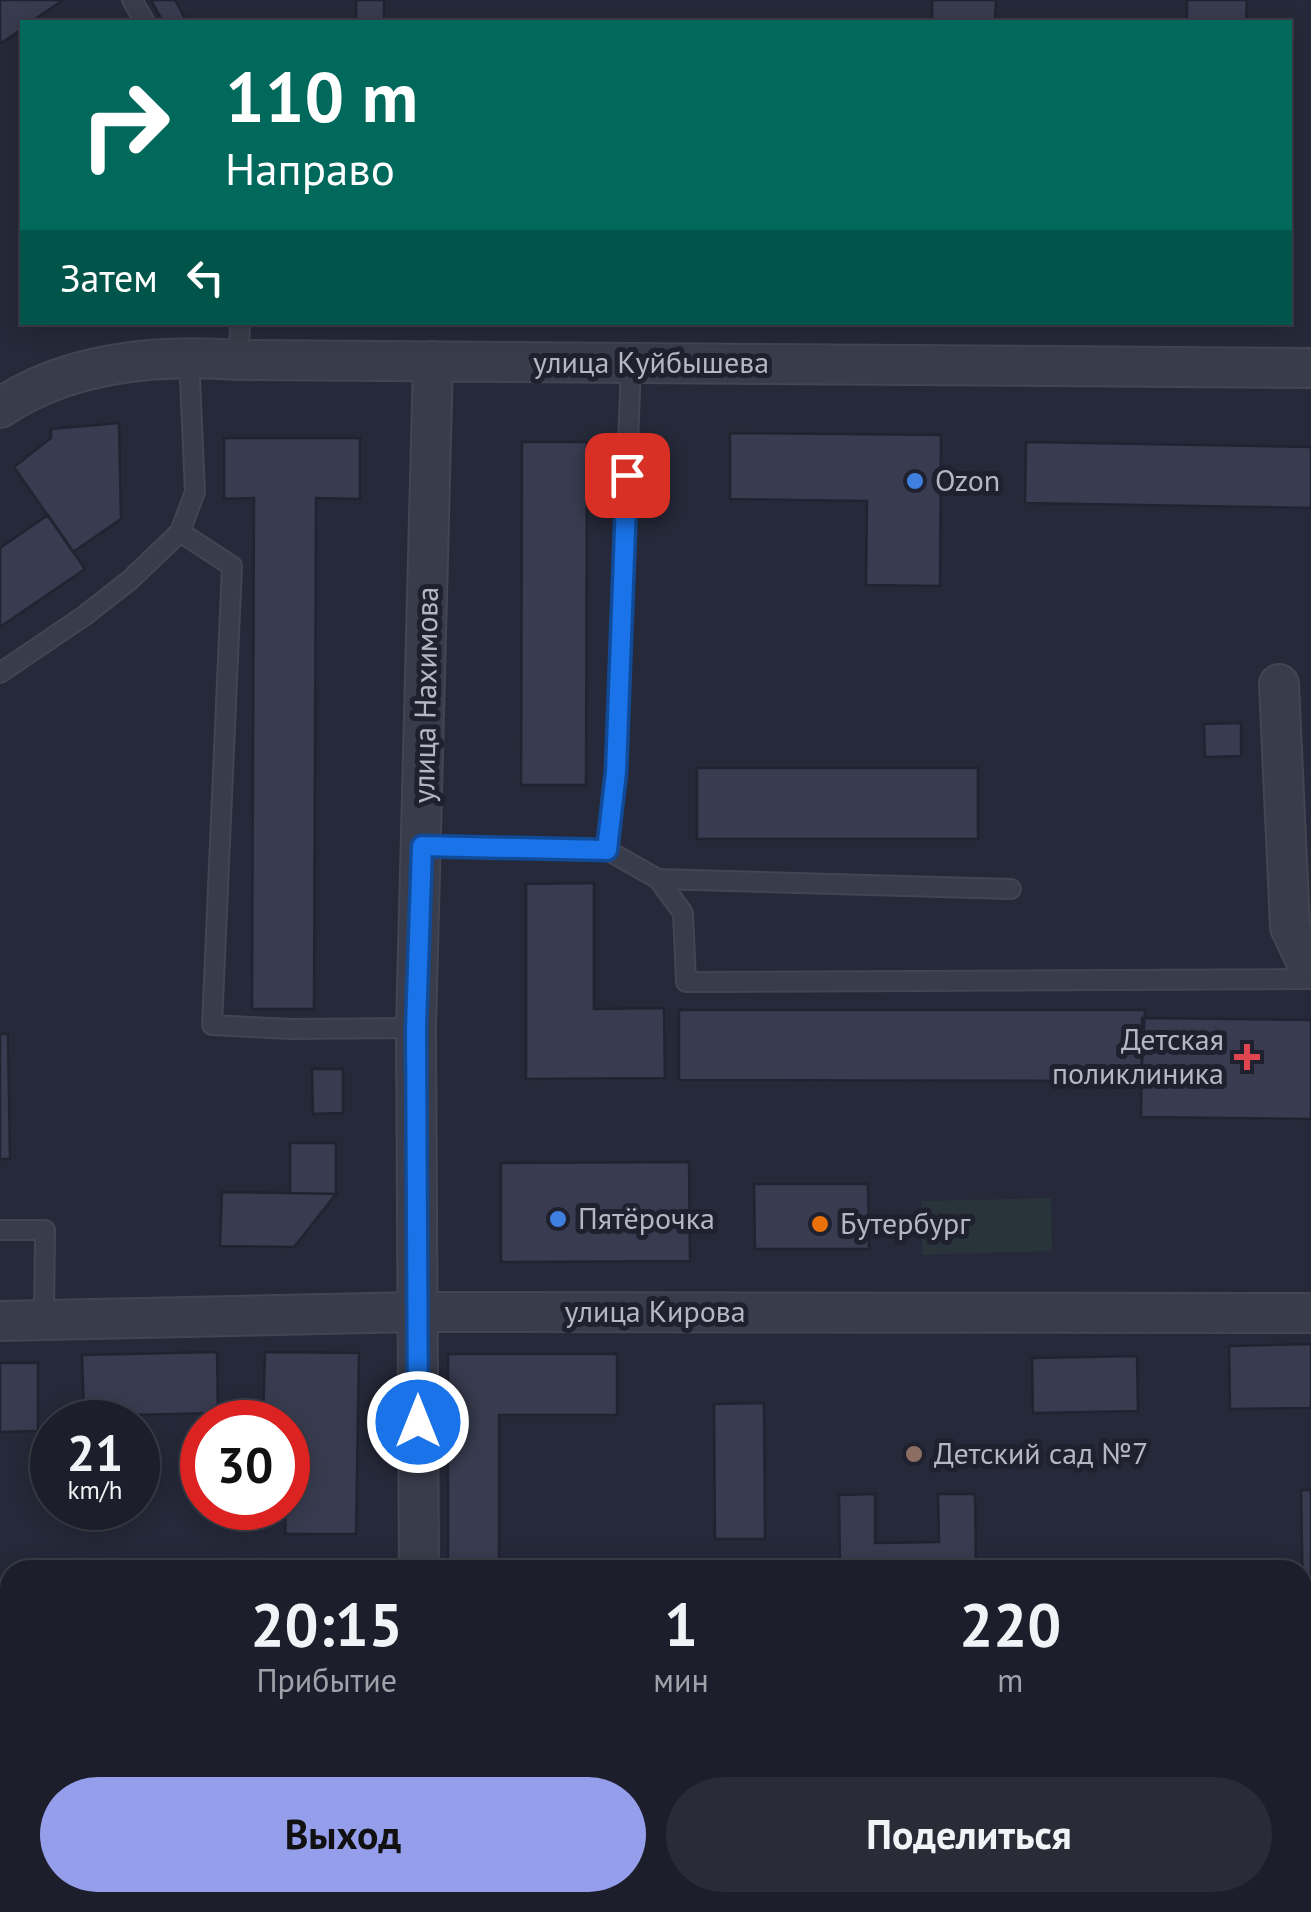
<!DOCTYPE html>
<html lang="ru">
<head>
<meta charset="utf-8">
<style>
	body { margin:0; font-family:"PT Sans",sans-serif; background:#292c37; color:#f1f3f6; height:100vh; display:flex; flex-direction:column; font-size:38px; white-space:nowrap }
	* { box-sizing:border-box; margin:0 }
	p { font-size:32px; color:#a0a2a9 }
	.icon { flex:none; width:55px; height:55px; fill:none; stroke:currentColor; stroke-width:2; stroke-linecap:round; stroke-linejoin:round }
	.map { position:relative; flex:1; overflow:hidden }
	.drawer { position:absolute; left:0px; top:1560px; width:1312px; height:352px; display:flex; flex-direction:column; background:#1c1f2b; border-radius:30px 30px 0 0; box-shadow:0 5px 25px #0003,0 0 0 2px #3a3d47 }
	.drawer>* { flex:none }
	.top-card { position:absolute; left:20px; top:20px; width:1272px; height:305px; border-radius:0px; box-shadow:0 5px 25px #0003,0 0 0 2px #3a3d47; background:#00695c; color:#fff; overflow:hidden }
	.speed { position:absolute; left:30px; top:1400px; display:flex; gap:20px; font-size:50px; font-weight:700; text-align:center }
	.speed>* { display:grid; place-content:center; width:130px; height:130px; border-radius:50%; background:#1c1f2b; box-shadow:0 5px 25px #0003,0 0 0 2px #3a3d47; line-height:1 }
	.speed small { font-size:25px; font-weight:400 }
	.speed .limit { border:15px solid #d22; background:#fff; color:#111 }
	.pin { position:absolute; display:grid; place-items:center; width:85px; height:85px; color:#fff; margin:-42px; border-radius:20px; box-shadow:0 5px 15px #0006 }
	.me { position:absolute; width:110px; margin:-55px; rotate:0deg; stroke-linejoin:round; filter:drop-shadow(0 0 8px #0008) }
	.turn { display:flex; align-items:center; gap:35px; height:210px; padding:0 40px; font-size:45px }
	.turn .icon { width:130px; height:130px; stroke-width:2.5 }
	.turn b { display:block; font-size:70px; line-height:85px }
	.then { display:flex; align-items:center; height:95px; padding:0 40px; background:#0003; gap:20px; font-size:38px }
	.eta { display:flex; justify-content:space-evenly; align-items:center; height:170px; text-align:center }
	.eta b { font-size:60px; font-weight:600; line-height:70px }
	.button { display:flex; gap:20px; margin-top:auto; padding:20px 40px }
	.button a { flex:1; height:115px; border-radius:60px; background:#959eea; color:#111; font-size:40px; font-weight:600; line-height:115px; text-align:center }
	.button a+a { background:#292c37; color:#f1f3f6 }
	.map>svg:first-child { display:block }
	.green { fill:#28333a }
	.building { fill:#393c50; stroke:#212331; stroke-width:2.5 }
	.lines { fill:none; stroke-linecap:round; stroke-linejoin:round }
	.lane-casing { stroke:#434553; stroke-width:22 }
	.street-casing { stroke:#434553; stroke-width:42 }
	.lane { stroke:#393c4a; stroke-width:18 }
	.street { stroke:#393c4a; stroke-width:38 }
	.route-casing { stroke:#114b97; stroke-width:25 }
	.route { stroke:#1a73e8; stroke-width:18 }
	.shop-dot { fill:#3f7fe0; stroke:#1f212f; stroke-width:4 }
	.health-dot { fill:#e0444e; stroke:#1f212f; stroke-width:4 }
	.food-dot { fill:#e8710a; stroke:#1f212f; stroke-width:4 }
	.education-dot { fill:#8d6e63; stroke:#1f212f; stroke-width:4 }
	.labels { text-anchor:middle; stroke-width:10; stroke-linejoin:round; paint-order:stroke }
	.street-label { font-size:30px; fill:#b5b7c5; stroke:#1f212f }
	.poi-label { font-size:30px; fill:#b5b7c5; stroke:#1f212f; text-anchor:start }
</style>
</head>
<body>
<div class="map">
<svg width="1311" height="1912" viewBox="0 0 1311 1912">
	<rect width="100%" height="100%" fill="#262939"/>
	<path class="green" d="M1051,1198l1,53 -130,4 -1,-54z"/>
	<path class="building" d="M0,0h63l-32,22h-9v7l-22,15z
		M151,0h24l12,22h-24z
		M356,0h28v22h-28z
		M932,0h64l-1,22h-63z
		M1187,0h60l-1,22h-59z
		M119,423l2,96 -48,33 -59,-85 37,-29v-9z
		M730,433l211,2 -1,151 -74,-1 1,-84 -137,-2z
		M224,438h136v61l-44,-1 -2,511h-62l2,-511 -30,1z
		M522,442h65l-1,343h-65z
		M1026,442l285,5v61l-286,-5z
		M48,515l37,54 -85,58v-79z
		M1241,723v33l-36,1 -1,-33z
		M697,768h281v71h-281z
		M594,883v126l70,-1 1,70 -139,1v-195z
		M679,1010h466l-4,71 -462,-1z
		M1142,1018l169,2v99l-170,-2z
		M0,1034h8l2,125h-10z
		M312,1069h31v44l-30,1z
		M290,1143h46v51l-46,-1z
		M689,1162l1,99 -189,1v-99z
		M754,1184h114l1,65h-114z
		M222,1192l68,1 46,1 -42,53 -74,-1z
		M1311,1344v64l-81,1 -1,-63z
		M217,1352l1,61 -134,3 -2,-61z
		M265,1352l94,1 -3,181h-71l3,-112 -25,-2z
		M448,1354h169v61h-118v155h-51z
		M1137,1356l1,55 -105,2 -1,-55z
		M0,1363h38v68l-38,1z
		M764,1403l1,136h-50l-1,-135z
		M1301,1490h10v173h-7z
		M875,1494v49l64,-1 -1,-48h37l1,76h-136l-1,-75z
		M0,1643h6l2,59h-8z
		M1307,1724h4l-1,170z
		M300,1902h64v10h-64z
		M567,1902h73v10h-73z"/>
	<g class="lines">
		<defs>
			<path id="lane" d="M132,0l13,22
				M239,360l1,-38
				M180,532l52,34 -20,459 78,4 126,-1
				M0,673l84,-57 46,-36 50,-48 15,-40 -6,-135
				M423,846l184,4 9,-78 15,-409
				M607,850l51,29 25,34 3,69 625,-3
				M658,879l353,10
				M0,1230h45l-1,90
				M834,1902l3,10"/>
			<path id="street" d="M0,408c70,-47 158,-54 239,-48l1072,8
				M1279,684l11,243 14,30 7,4
				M0,1321l416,-9 895,1
				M419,1570l-3,-542 17,-667
				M421,1912v-10"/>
		</defs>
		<use href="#lane" class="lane-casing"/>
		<use href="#street" class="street-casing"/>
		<use href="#lane" class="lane"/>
		<use href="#street" class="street"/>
	</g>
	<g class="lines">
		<defs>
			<path id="route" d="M418,1422l-2,-394 6,-182 185,4 9,-78 11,-297"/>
		</defs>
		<use href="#route" class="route-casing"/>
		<use href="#route" class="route"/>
	</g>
	<g class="shop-dot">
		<circle cx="915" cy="481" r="10"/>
		<circle cx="558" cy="1219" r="10"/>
	</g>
	<path class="health-dot" d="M1242 1042h10v10h10v10h-10v10h-10v-10h-10v-10h10z"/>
	<circle class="food-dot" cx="820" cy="1224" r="10"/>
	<circle class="education-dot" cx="914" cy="1454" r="10"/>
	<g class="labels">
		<g class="street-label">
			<text x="651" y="373">улица Куйбышева</text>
			<text transform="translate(426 695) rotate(-89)" y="10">улица Нахимова</text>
			<text x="655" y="1322">улица Кирова</text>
		</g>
		<g class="poi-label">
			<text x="935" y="491">Ozon</text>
			<text x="1224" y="1050" text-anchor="end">Детская<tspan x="1224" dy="34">поликлиника</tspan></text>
			<text x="578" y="1229">Пятёрочка</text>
			<text x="840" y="1234">Бутербург</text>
			<text x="934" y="1464">Детский сад №7</text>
		</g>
	</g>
</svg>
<div class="speed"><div>21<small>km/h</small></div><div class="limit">30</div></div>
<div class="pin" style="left:627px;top:475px;background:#d93025"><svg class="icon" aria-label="arrive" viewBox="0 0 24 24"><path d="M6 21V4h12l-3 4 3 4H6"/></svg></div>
<svg class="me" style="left:418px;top:1422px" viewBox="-20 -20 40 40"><circle r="17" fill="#1a73e8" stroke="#fff" stroke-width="3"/><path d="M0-11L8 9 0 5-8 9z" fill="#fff"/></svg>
<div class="top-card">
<div class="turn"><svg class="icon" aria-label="right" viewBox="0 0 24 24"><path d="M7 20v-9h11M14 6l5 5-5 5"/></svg><div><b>110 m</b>Направо</div></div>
<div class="then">Затем<svg class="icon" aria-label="left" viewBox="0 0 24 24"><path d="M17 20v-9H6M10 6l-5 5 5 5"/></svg></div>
</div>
<section class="drawer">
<div class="eta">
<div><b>20:15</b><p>Прибытие</p></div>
<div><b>1</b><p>мин</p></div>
<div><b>220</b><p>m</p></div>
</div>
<div class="button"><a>Выход</a><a>Поделиться</a></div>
</section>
</div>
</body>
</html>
